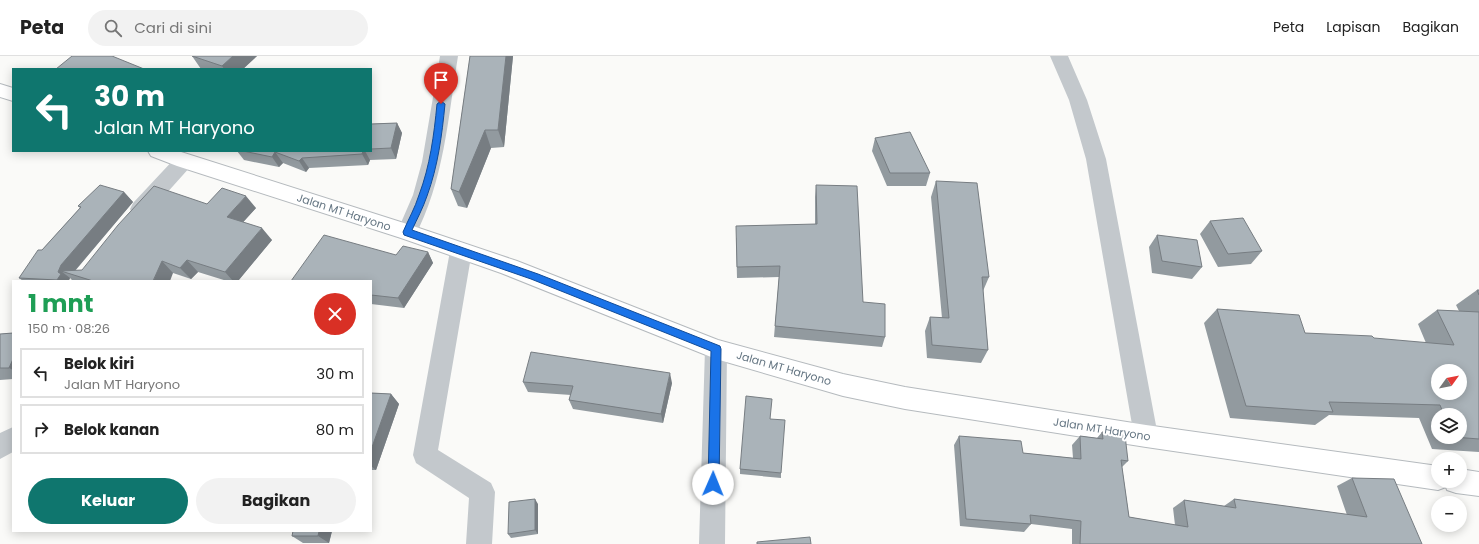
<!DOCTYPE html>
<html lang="id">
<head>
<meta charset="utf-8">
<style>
	body { margin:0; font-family:Poppins,sans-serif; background:#f2f2f2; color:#222; height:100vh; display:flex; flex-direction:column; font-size:15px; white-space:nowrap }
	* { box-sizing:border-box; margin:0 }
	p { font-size:13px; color:#767676 }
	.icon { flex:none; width:22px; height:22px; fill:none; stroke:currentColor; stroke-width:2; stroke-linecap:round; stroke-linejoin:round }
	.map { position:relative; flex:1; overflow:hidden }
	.side { position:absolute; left:12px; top:224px; width:360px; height:252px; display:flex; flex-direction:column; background:#fff; border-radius:0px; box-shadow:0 2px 10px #0003 }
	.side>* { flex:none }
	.hud { position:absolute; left:12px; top:12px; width:360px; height:84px; border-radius:0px; box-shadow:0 2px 10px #0003; background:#0f766e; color:#fff; overflow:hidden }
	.needle { width:26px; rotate:57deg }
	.fabs { position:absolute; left:1431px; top:308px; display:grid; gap:8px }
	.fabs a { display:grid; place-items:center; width:36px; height:36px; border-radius:50%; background:#fff; box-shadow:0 2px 10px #0003; font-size:20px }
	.pin { position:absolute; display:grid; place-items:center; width:34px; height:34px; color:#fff; margin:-41px -17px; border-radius:50% 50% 50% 0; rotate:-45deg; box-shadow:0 0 4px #0007 }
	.pin .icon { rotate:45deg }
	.me { position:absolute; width:44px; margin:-22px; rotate:1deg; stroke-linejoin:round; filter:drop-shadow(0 0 3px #0008) }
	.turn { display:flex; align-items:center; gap:14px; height:84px; padding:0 16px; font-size:18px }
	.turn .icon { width:52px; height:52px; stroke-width:2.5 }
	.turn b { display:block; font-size:28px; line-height:34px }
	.round { display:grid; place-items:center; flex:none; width:42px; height:42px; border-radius:21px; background:#f2f2f2 }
	.headline { display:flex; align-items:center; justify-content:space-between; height:68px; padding:0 16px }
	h1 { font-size:24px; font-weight:700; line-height:30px; color:#1e9e55 }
	.cta { display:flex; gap:8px; margin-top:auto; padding:8px 16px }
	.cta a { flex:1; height:46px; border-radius:24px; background:#0f766e; color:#fff; font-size:16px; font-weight:700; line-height:46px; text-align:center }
	.cta a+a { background:#f2f2f2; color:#222 }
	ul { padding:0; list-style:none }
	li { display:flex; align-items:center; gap:12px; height:50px; margin:0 8px 6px; padding:0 8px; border:2px solid #e0e0e0; border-radius:0px }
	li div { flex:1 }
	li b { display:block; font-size:15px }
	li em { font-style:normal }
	header { display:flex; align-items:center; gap:24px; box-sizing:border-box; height:56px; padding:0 20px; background:#fff; border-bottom:1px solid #e0e0e0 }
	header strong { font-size:19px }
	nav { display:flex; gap:22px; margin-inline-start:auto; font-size:14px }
	.search { width:280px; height:36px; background:#f2f2f2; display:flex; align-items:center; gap:10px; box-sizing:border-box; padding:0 14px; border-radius:22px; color:#767676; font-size:15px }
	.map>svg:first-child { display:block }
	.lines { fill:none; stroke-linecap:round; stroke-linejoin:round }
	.major-casing { stroke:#b5babe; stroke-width:2 }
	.minor { fill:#c3c8cc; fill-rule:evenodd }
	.major { fill:#fff; fill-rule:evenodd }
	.wall { fill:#929a9f; fill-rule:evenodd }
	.shaded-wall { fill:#777d82 }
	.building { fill:#aab3b9; stroke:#777d82; fill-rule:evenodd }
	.route { fill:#1a73e8; stroke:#114b97 }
	.labels { text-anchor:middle; stroke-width:4; stroke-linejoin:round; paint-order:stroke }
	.street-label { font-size:11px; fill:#657683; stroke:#fff }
</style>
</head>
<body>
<header>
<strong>Peta</strong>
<div class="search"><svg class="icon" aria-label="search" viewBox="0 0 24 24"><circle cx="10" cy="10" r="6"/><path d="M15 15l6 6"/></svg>Cari di sini</div>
<nav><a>Peta</a><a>Lapisan</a><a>Bagikan</a></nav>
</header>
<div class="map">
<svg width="1479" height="488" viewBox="0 0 1479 488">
	<rect width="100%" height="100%" fill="#fafaf8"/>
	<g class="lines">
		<defs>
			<path id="major" d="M0,28l13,4v13l-13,-4z
				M148,95h30l229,73 110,37 201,79 125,34 62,13 241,38 292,41v15h22v-12l19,3v24l-23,-3 -9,-3 -1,-3 -8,3 -292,-43 -241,-38 -62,-13 -127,-37 -215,-86 -100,-35 -224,-72 -26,-10z"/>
		</defs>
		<use href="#major" class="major-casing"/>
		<path class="minor" d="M440,0h18c-10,62 -14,125 -44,182l-7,2 -7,-2 -3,-6 16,-37 9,-33z
			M1050,0h18l19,44 19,59 52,277 -3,8 -9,3 -9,-3 -3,-8 -48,-277 -17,-59z
			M184,98l7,2 3,5 -3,5 -44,49 -7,2 -7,-2 -3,-6 3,-6 44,-47z
			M461,186l7,3 4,6 -34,199 53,33 4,9 -3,52h-26l3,-46 -53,-35 -3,-8 37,-204 4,-6z
			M716,283l8,3 3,7 -2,195h-26l6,-195 3,-7z
			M13,371v25l-13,7v-26z"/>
		<use href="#major" class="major"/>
	</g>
	<path class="wall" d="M192,0h65l-14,13h-42z
		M470,0h43l-9,91 -13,1 -24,60 -9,-2 -7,-17z
		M397,67l5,10 -6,26 -26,1 -2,5 -59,3 -3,4 -23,-9 -4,4 -35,-7 -7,-9h134v-27z
		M875,82l55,35 -4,13h-39l-15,-35z
		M936,125l53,96 -6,14 5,59 -7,13 -54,-5 -2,-27 5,-14 12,1 -11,-121z
		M816,129l47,117 22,35 -3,10 -108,-10 5,-60 -42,1 -1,-40 79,-14v-27z
		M124,136l9,10 -58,69 7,-1 125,-66 49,4 -13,14 29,18 -34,41h-11l-29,-9 -7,7 -18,-6 -80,8h-20l-3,-3 -1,2 1,1h-47l-4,-3 23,-28 38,-42 -2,-2z
		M1210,165l52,30 -11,13 -33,3 -18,-33z
		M1157,179l45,32 -10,12 -40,-6 -3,-26z
		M428,196l5,11 -29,45 -33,-4v-23l25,-26z
		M1477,234h2v162l-47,-3 -13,-31 -90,-3 -14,10 -85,-7 -26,-95 13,-14 88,24 121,10 -8,-19 19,-14 22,1 -3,-6zM1438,359h22v22h-22z
		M13,277v46l-13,1v-46z
		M523,326l149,1 -9,40 -90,-14 -4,-9 2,-5 -43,-3z
		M371,337l20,1 8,10 -23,66h-5z
		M770,363l11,54v5l-41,-4v-5z
		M1102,376l26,29 -6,6 7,50 46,8 -2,-17 11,-8 40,6 10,-7 113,16 -10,-29 15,-8 70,66h-350v-15l-41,-5 -7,8 -64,-6 -6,-81 5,-9 64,17 50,5 -1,-13 8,-9 17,2z
		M538,448v30l-27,4 -3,-4z
		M332,475l-3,12h-26l-11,-7z"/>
	<path class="shaded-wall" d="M233,0h24l-14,13h-19l-2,-3z
		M506,0h7l-9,91 -6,-17z
		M397,67l5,10 -6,26 -5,-11z
		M485,74l6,18 -24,60 -8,-16z
		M363,95h2l5,9 -2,5 -6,-11z
		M275,96l8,11 -4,4 -7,-10z
		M302,102l7,10 -3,4 -7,-11z
		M124,136l9,10 -61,72 -11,-3 9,7 -1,2 1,1h-12l-1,-1 1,-8 3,-7z
		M246,140l10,12 -19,21 -10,-12z
		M262,172l10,12 -34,41h-5l-8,-9z
		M428,196l5,11 -29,45 -6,-10z
		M187,204l11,12 -7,7 -11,-11z
		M162,205l11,12 -3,8h-17z
		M13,303v11l-4,-2z
		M670,317l2,10 -9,40 -2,-9z
		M391,338l8,10 -23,66 -5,-4v-16z
		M535,443l3,5v30l-3,-4z
		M319,475h13l-3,12 -11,-7z"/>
	<path class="building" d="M72,0h40l32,13h-88z
		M192,0h41l-11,10z
		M470,0h36l-8,74h-13l-26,62 -8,-3z
		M397,67l-6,25 -20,1v-25z
		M910,76l20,41h-40l-15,-35z
		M243,95h120l-1,3 -60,4 -3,3 -24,-9 -3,5z
		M936,125l41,2 12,94h-7l6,73 -56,-5 -2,-28 19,1z
		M100,129l24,7 -63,73 -3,7 3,2 -4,6 -38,-2 19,-28h4l39,-43 -3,-1z
		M816,129l41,1 6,116 22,2v33l-110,-11 5,-60 -43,1 -1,-41 81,-2z
		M154,130l53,18 15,-16 24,8 -19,21 35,11 -37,44 -38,-12 -7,8 -18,-7 -9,20h-60l-32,-10 21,-1 36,-45z
		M1243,162l19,33 -34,3 -18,-33z
		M324,179l72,20 7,-9 25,6 -30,46 -27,-3v-14h-80z
		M1157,179l40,5 5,27 -40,-6z
		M1477,234h2v5z
		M1217,253l82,6 6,18 67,3 2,2 80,7 -17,-35 42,2v127l-25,-2h6v-22h-16l-4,-10 -111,-3 4,10 -87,-6zM1438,315h22v22h-22z
		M13,277v26l-4,9h-9v-34z
		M531,296l139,21 -9,41 -92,-14 4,-14 -50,-4z
		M371,337l20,1 -20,56z
		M746,340l26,3 -2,20 15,1 -4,53 -41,-4z
		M1102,376l23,3 3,26 -7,-1 8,57 59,10 -4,-27 52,8 -2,-9 133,18 -15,-39 42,1 28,65h-342l1,-23 -51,-6 1,9 -65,-5 -7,-83 62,5 2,12 58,6 -1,-23 23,3z
		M535,443v31l-27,4 1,-32z
		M293,475h26l-1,5h-26z
		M810,481l1,7h-54v-2z"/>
	<path class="route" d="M441,45l4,3c-3,31 -7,62 -18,92 -4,12 -10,23 -15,34l126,44 182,72 1,3 -2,135 -2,4 -4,1 -3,-1 -2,-4 3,-133 -180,-72 -127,-44 -1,-3c5,-12 12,-24 16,-37 11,-29 15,-60 18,-91z"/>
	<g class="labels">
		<g class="street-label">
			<text transform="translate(344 156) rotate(18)" y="4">Jalan MT Haryono</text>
			<text transform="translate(784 312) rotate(16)" y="4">Jalan MT Haryono</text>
			<text transform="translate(1102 373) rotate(9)" y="4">Jalan MT Haryono</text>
		</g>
	</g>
</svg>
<div class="fabs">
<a><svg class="needle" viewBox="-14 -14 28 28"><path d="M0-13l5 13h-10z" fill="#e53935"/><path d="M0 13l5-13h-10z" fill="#767676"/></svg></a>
<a><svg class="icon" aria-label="layers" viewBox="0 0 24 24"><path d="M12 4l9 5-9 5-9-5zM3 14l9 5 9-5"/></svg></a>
<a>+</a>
<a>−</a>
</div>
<div class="pin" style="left:441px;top:48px;background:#d93025"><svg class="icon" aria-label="arrive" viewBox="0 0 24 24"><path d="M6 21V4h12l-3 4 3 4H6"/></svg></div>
<svg class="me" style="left:713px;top:428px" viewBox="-20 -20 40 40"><circle r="19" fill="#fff"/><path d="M0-13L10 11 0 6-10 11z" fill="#1a73e8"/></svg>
<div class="hud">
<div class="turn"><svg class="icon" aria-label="left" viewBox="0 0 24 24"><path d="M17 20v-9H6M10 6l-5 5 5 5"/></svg><div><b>30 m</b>Jalan MT Haryono</div></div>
</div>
<section class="side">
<div class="headline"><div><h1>1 mnt</h1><p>150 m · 08:26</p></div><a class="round" style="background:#d93025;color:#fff"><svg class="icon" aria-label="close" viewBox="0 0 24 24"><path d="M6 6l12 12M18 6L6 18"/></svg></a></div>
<ul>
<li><svg class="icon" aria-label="left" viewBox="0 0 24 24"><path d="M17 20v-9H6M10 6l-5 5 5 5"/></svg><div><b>Belok kiri</b><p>Jalan MT Haryono</p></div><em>30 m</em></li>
<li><svg class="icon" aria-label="right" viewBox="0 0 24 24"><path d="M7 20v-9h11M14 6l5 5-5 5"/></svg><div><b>Belok kanan</b></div><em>80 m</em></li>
</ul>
<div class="cta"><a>Keluar</a><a>Bagikan</a></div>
</section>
</div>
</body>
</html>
